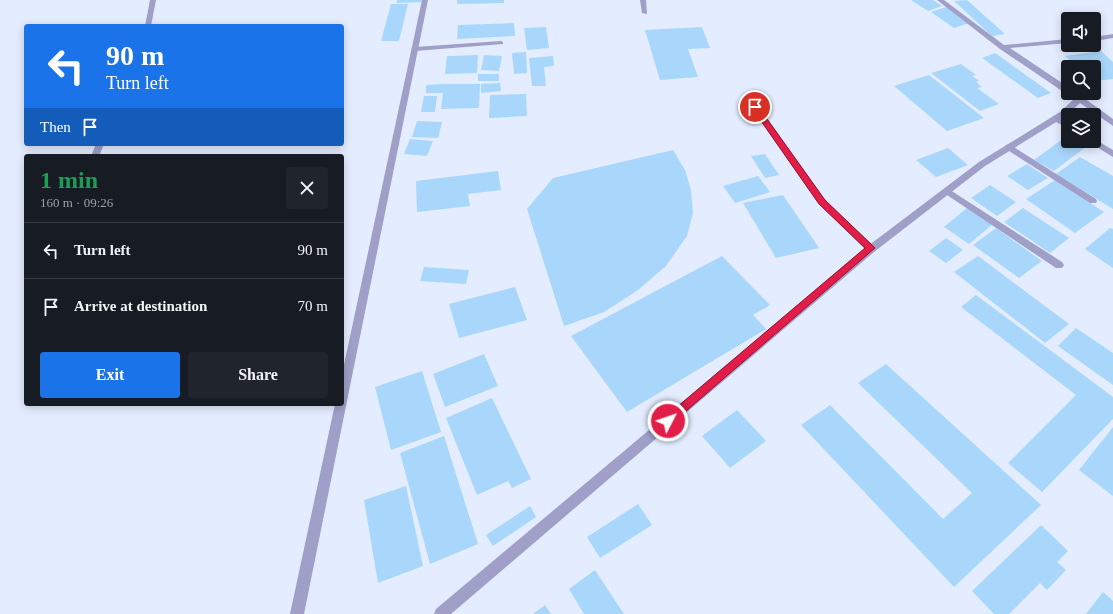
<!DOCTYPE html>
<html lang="en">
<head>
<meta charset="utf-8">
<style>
	body { margin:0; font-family:Georgia,serif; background:#20242c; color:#f1f3f6; height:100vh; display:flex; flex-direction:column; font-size:15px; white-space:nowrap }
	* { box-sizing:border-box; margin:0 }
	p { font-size:13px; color:#9ea1a6 }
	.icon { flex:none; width:22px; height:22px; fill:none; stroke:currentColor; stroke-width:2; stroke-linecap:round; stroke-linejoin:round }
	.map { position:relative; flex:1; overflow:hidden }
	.details { position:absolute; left:24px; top:154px; width:320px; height:252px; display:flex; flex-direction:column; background:#171b24; border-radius:4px; box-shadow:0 2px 10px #0003 }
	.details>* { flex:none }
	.guide { position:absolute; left:24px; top:24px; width:320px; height:122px; border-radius:4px; box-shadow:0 2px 10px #0003; background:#1a73e8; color:#fff; overflow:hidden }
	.tools { position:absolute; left:1061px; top:12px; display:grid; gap:8px }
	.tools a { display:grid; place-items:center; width:40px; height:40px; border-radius:4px; background:#171b24; box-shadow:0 2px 10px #0003; font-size:20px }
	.pin { position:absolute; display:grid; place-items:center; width:34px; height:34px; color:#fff; margin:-17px; border:2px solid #fff; border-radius:50%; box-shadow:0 1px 4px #0007 }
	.me { position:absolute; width:44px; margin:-22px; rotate:49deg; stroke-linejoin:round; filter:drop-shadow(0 0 3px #0008) }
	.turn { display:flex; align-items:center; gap:14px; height:84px; padding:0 16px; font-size:18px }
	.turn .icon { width:52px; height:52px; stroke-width:2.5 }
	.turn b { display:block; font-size:28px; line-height:34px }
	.then { display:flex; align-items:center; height:38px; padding:0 16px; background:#0003; gap:8px; font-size:15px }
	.round { display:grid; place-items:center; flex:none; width:42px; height:42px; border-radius:4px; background:#20242c }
	.overview { display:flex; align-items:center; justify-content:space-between; height:68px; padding:0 16px }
	h1 { font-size:24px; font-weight:700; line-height:30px; color:#1e9e55 }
	.action { display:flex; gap:8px; margin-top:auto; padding:8px 16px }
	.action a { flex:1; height:46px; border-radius:4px; background:#1a73e8; color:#fff; font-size:16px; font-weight:700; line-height:46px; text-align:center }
	.action a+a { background:#20242c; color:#f1f3f6 }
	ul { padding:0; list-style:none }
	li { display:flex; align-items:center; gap:12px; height:56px; padding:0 16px; border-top:1px solid #363941 }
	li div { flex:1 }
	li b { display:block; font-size:15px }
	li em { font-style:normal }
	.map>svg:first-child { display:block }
	.building { fill:#a9d7fc }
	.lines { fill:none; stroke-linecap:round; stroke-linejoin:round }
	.lane { fill:#9f9fc8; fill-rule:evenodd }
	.street { fill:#9f9fc8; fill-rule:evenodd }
	.route { fill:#e11d48; stroke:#92132f }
</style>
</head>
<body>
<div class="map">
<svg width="1113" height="614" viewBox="0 0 1113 614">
	<rect width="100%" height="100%" fill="#e4edff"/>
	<path class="building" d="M397,0h28l-1,2 -27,1z
		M457,0h47v3l-47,1z
		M911,0h22l9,6 -14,5z
		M967,0l38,34 -13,2 -38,-35z
		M391,4h17l-9,37h-18z
		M946,7l23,16 -15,5 -23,-16z
		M514,23l1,13 -58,3 1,-14z
		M546,27l3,21 -22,2 -3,-22z
		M702,27l8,21 -22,1 10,28 -38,3 -15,-50z
		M1101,51l12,11v17l-19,2v-14h-16l-13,-11z
		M526,52l1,21 -13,1 -2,-21z
		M995,53l56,40 -13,5 -56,-40z
		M478,55l-1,18 -32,1 2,-18z
		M484,55l18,1 -3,15 -18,-1z
		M553,56l1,10 -10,1 2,19h-14l-3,-28z
		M961,64l15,11 -4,1 7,5 -3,1 6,5 -5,1 22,16 -19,7 -49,-38z
		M478,74h21v7h-21z
		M929,75l55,43 -37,13 -53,-45z
		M500,83l1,8 -20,2v-9z
		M444,84h36l-1,24 -38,1 2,-16h-17v-8z
		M526,94l1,22 -38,2 1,-23z
		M424,96h13l-2,16h-14z
		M417,121l25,1 -4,16 -26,-1z
		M1068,135v6h20l3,2 -37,28 -20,-11z
		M410,139l23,2 -6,15 -23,-2z
		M948,148l20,17 -32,12 -20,-17z
		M673,150l12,20 6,20 2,23 -6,23 -21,30 -28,24 -34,22 -40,14 -37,-117 26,-31z
		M765,154l14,21 -14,3 -14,-22z
		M1080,157l33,19v33l-57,-35z
		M1027,164l21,14 -20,12 -21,-14z
		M498,171l3,19 -33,4 2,12 -53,6 -1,-31z
		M758,176l12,16 -35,11 -12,-17z
		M1055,180l49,32 -29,21 -49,-34z
		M990,185l26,17 -19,14 -26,-18z
		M783,195l36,53 -43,10 -33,-55z
		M967,208l26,16 -24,20 -25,-17z
		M1023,208l46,30 -19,15 -46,-31z
		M996,228l46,33 -23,17 -46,-33z
		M1110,228l3,1v39l-28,-19z
		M946,238l17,12 -17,13 -17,-12z
		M722,256l48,49 -17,10 13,14 -139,83 -56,-76z
		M978,256l91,68 -24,19 -91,-71z
		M424,267l45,3 -3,14 -46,-3z
		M515,287l12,33 -68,18 -10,-34z
		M976,295l137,102v22l-71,73 -34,-29 68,-68 -115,-88z
		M1076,328l37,25v32l-55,-39z
		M484,354l14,32 -53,21 -12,-33z
		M886,364l155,141 -87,82 -153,-162 29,-20 113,114 29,-26 -114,-110z
		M422,371l19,61 -50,18 -16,-63z
		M492,398l39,81 -19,9 -4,-7 -31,14 -31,-77z
		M737,410l29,31 -36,27 -28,-32z
		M1113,427v69l-34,-26z
		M444,436l34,108 -48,20 -30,-111z
		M406,486l17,80 -45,17 -14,-83z
		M638,504l14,21 -52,33 -13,-21z
		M530,506l6,11 -43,29 -7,-11z
		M1041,525l27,26 -11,11 9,8 -19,20 -7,-7 -31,31h-15l-22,-23z
		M595,570l29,44h-40l-15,-25z
		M1103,592l10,9v13h-27z
		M545,605l6,9h-18z"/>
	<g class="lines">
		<path class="lane" d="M150,0h6l-5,26h-6z
			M640,0h6l1,14 -5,-1z
			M501,41l2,1v2l-88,7 -4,-2 4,-2z
			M755,104l3,1 67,95 49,46 2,3 -2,3h-6l-49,-48 -68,-97z
			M1055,115l13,7v6l-16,-8 -1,-2z
			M1094,139l19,11v7l-23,-14 -1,-2h5z
			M96,144h8l-5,12h-8z
			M1009,144l87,55 1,2 -1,2h-6l-84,-54 -1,-2 1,-2z
			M947,188l115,74 2,3 -2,3h-6l-112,-75 -1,-2z"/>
		<path class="street" d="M422,0h6l-124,614h-14l45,-210h7v-30z
			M937,0h7l60,45 64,-6v4l-58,5 58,39v6h2h-5l-65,-44z
			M1113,34v4l-19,3v-4z
			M1071,93h6l36,26v7l-33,-23 -14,13 -81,50 -111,86 -423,362h-17l2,-5 432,-363 111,-84 81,-50 14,-13 -4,-4z"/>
	</g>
	<path class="route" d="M755,104l2,1 68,95 50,48 -204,176 -3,2 -4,-2 -1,-3 1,-3 201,-170 -46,-44 -67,-96v-3z"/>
</svg>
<div class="tools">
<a><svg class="icon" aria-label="sound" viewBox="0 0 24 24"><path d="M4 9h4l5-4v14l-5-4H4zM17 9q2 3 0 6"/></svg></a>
<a><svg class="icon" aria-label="search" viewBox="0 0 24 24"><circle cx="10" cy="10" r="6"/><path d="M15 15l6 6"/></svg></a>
<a><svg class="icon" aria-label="layers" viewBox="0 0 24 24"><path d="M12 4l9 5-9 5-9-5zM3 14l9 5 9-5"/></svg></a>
</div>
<div class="pin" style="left:755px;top:107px;background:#d93025"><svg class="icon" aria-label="arrive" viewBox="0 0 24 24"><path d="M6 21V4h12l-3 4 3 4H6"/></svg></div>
<svg class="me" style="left:668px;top:421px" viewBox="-20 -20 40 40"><circle r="17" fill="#e11d48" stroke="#fff" stroke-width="3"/><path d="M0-11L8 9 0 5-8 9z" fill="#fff"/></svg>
<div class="guide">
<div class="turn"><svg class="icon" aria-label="left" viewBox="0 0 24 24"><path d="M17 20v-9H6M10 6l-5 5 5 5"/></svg><div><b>90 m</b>Turn left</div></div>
<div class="then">Then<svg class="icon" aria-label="arrive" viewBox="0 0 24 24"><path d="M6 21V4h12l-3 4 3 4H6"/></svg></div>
</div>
<section class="details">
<div class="overview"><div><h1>1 min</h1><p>160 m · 09:26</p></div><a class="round"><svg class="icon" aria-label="close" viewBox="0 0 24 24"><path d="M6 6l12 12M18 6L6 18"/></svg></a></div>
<ul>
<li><svg class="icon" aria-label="left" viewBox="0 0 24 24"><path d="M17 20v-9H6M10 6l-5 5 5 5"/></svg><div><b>Turn left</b></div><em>90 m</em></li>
<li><svg class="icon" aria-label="arrive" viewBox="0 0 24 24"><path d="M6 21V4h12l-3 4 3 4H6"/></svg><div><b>Arrive at destination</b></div><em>70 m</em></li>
</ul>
<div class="action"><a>Exit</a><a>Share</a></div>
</section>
</div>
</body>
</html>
